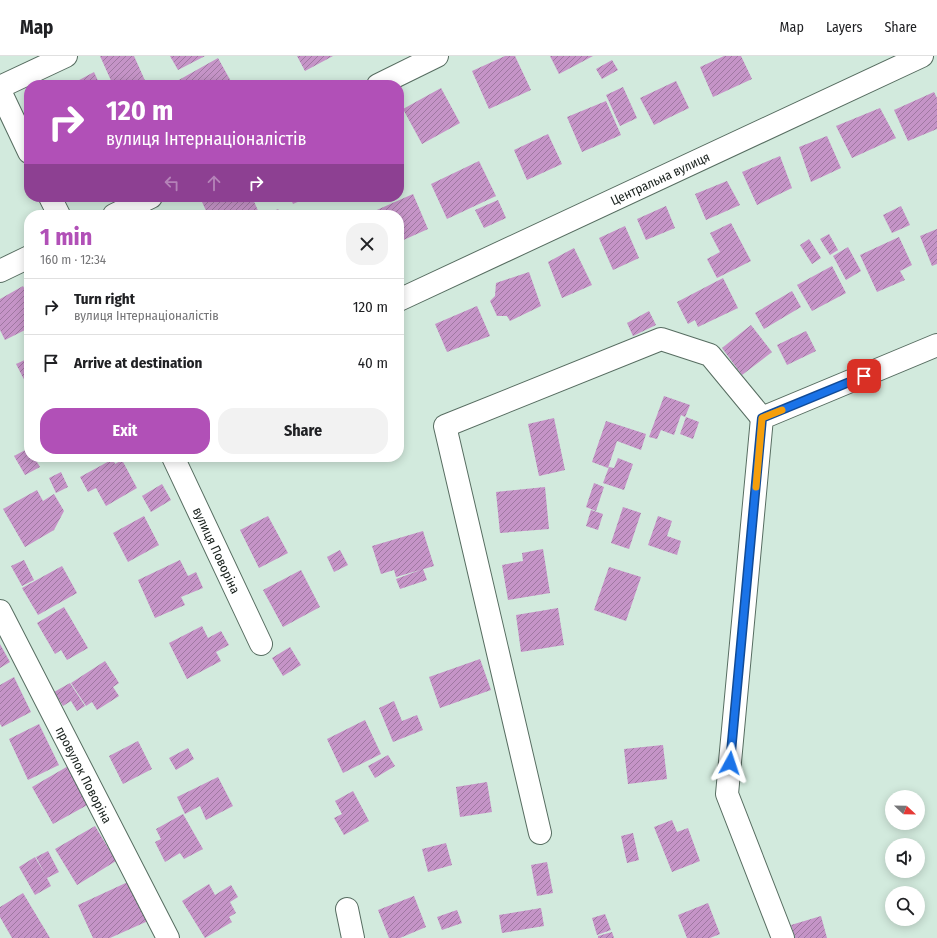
<!DOCTYPE html>
<html lang="en">
<head>
<meta charset="utf-8">
<style>
	body { margin:0; font-family:"Fira Sans Condensed",sans-serif; background:#f2f2f2; color:#202124; height:100vh; display:flex; flex-direction:column; font-size:15px; white-space:nowrap }
	* { box-sizing:border-box; margin:0 }
	p { font-size:13px; color:#757577 }
	.icon { flex:none; width:22px; height:22px; fill:none; stroke:currentColor; stroke-width:2; stroke-linecap:round; stroke-linejoin:round }
	.map { position:relative; flex:1; overflow:hidden }
	.drawer { position:absolute; left:24px; top:154px; width:380px; height:252px; display:flex; flex-direction:column; background:#fff; border-radius:16px; box-shadow:0 2px 10px #0003 }
	.drawer>* { flex:none }
	.hud { position:absolute; left:24px; top:24px; width:380px; height:122px; border-radius:16px; box-shadow:0 2px 10px #0003; background:#b150b7; color:#fff; overflow:hidden }
	.needle { width:26px; rotate:112deg }
	.tools { position:absolute; left:885px; top:734px; display:grid; gap:8px }
	.tools a { display:grid; place-items:center; width:40px; height:40px; border-radius:50%; background:#fff; box-shadow:0 2px 10px #0003; font-size:20px }
	.pin { position:absolute; display:grid; place-items:center; width:34px; height:34px; color:#fff; margin:-17px; border-radius:8px; box-shadow:0 2px 6px #0006 }
	.me { position:absolute; width:44px; margin:-22px; rotate:5deg; stroke-linejoin:round; filter:drop-shadow(0 0 3px #0008) }
	.turn { display:flex; align-items:center; gap:14px; height:84px; padding:0 16px; font-size:18px }
	.turn .icon { width:52px; height:52px; stroke-width:2.5 }
	.turn b { display:block; font-size:28px; line-height:34px }
	.lanes { display:flex; align-items:center; height:38px; padding:0 16px; background:#0003; justify-content:center; gap:20px; direction:ltr }
	.lanes .off { opacity:.35 }
	.round { display:grid; place-items:center; flex:none; width:42px; height:42px; border-radius:16px; background:#f2f2f2 }
	.head { display:flex; align-items:center; justify-content:space-between; height:68px; padding:0 16px }
	h1 { font-size:24px; font-weight:700; line-height:30px; color:#b150b7 }
	.button { display:flex; gap:8px; margin-top:auto; padding:8px 16px }
	.button a { flex:1; height:46px; border-radius:16px; background:#b150b7; color:#fff; font-size:16px; font-weight:700; line-height:46px; text-align:center }
	.button a+a { background:#f2f2f2; color:#202124 }
	ul { padding:0; list-style:none }
	li { display:flex; align-items:center; gap:12px; height:56px; padding:0 16px; border-top:1px solid #e0e0e0 }
	li div { flex:1 }
	li b { display:block; font-size:15px }
	li em { font-style:normal }
	header { display:flex; align-items:center; gap:24px; box-sizing:border-box; height:56px; padding:0 20px; background:#fff; border-bottom:1px solid #e0e0e0 }
	header strong { font-size:19px }
	nav { display:flex; gap:22px; margin-inline-start:auto; font-size:14px }
	.map>svg:first-child { display:block }
	.building { fill:url(#building-hatch) }
	.lines { fill:none; stroke-linecap:round; stroke-linejoin:round }
	.minor-casing { stroke:#576d61; stroke-width:24 }
	.minor { stroke:#fff; stroke-width:22 }
	.route-casing { stroke:#114b97; stroke-width:10 }
	.route { stroke:#1a73e8; stroke-width:7 }
	.slow { stroke:#f59e0b; stroke-width:7 }
	.labels { text-anchor:middle; stroke-width:3; stroke-linejoin:round; paint-order:stroke }
	.street-label { font-size:13px; fill:#19211d; stroke:#d2eadd }
</style>
</head>
<body>
<header>
<strong>Map</strong>
<nav><a>Map</a><a>Layers</a><a>Share</a></nav>
</header>
<div class="map">
<svg width="937" height="882" viewBox="0 0 937 882">
	<defs>
		<pattern id="building-hatch" width="6" height="6" patternUnits="userSpaceOnUse"><rect width="6" height="6" fill="#c594c7"/><path d="M-1 1l2-2M0 6l6-6M5 7l2-2" fill="none" stroke="#9f78a1"/></pattern>
	</defs>
	<rect width="100%" height="100%" fill="#d2eadd"/>
	<path class="building" d="M100,0h34l13,29h-34z
		M170,0h35l-27,14z
		M297,0h36l-28,15z
		M505,0h10l16,34 -42,19 -17,-38z
		M550,0h43l-34,18z
		M724,0h17l11,23 -39,18 -13,-30z
		M218,2l15,27h-54l-2,-4z
		M612,4l6,10 -16,9 -6,-10z
		M94,16l6,13h-30z
		M676,25l13,27 -35,17 -14,-27z
		M623,31l14,31 -17,8 -14,-31z
		M441,32l19,35 -38,21 -19,-35z
		M934,36l3,6v31l-29,12 -14,-31z
		M606,45l15,34 -39,17 -15,-35z
		M880,52l16,30 -44,20 -16,-32z
		M548,78l14,30 -35,16 -13,-30z
		M827,80l14,32 -30,14 -12,-35z
		M780,100l12,32 -35,17 -15,-33z
		M479,105l17,35 -49,23 -16,-35z
		M727,125l13,24 -34,15 -11,-26z
		M413,138l15,35 -29,13v-27h-28l-1,-2z
		M212,141h40l8,18h-52l-6,-13z
		M290,141h19l-16,7z
		M498,144l8,18 -22,10 -9,-18z
		M666,150l9,22 -29,12 -9,-21z
		M901,150l9,19 -18,8 -9,-18z
		M278,153l3,6h-16z
		M731,167l20,38 -34,17 -10,-19 13,-7 -10,-19z
		M625,170l14,32 -26,12 -14,-32z
		M937,173v35l-5,2 -12,-30z
		M829,178l9,16 -8,5 -10,-16z
		M899,181l13,28 -12,6 5,9 -28,12 -17,-37z
		M809,183l12,19 -9,6 -12,-19z
		M848,191l13,24 -15,9 -13,-24z
		M574,192l18,37 -30,13 -14,-36z
		M832,210l14,27 -34,18 -15,-26z
		M529,216l12,34 -31,15 -3,-5h-10l-7,-15 5,-5 1,-13z
		M723,222l15,30 -40,19 -3,-7 -7,4 -11,-22z
		M23,230l6,11v31l-24,12 -5,-10v-31z
		M792,235l9,16 -37,22 -9,-16z
		M477,250l13,30 -43,16 -12,-28z
		M649,255l7,14 -23,11 -6,-13z
		M751,269l21,27 -30,23 -20,-27z
		M806,275l10,20 -29,14 -10,-20z
		M29,302v31l-13,-25z
		M664,340l26,9 -5,12 -4,-2 -7,20 -13,-5 -4,9 -8,-2z
		M686,361l13,5 -6,17 -13,-5z
		M554,362l11,52 -26,6 -11,-52z
		M606,365l40,13 -5,16 -24,-9 -9,27 -16,-6z
		M29,392v9h5l6,10 -15,8 -11,-19z
		M618,402l15,6 -9,26 -21,-7 6,-16 5,1z
		M113,403l2,5 7,-4 15,28 -31,18 -10,-18 -8,4 -8,-15z
		M61,416l7,15 -12,6 -7,-15z
		M594,427l10,4 -8,24 -10,-4z
		M162,428l9,16 -20,12 -9,-16z
		M545,431l4,42 -49,4 -4,-41z
		M37,434l6,11 11,-7 10,17 -10,19 -29,17 -22,-38z
		M623,451l18,6 -12,36 -18,-6z
		M591,454l12,4 -5,16 -12,-4z
		M144,460l15,29 -31,17 -15,-29z
		M268,460l20,37 -29,15 -19,-38z
		M658,460l14,5 -5,15 14,5 -4,14 -29,-10z
		M423,475l11,35 -38,11 -2,-7 -13,4 -9,-28z
		M543,493l7,44 -42,7 -6,-35 21,-4 -1,-8z
		M340,494l8,15 -14,7 -7,-15z
		M24,504l10,20 -12,6 -11,-20z
		M180,504l8,16 8,-4 7,16 -22,9 4,8 -30,13 -17,-38z
		M62,510l15,27 -39,22 -16,-27z
		M609,511l32,10 -15,44 -32,-11z
		M423,513l4,11 -27,9 -4,-10z
		M301,514l19,37 -37,20 -20,-37z
		M64,551l24,41 -21,12 -6,-10 -6,4 -18,-31z
		M558,552l6,37 -43,7 -5,-37z
		M202,570l6,12 13,-7 8,14 -13,7 5,9 -34,18 -18,-36z
		M0,588l10,18 -10,6z
		M290,591l11,18 -18,11 -11,-18z
		M480,603l11,31 -51,18 -11,-31z
		M105,605l14,22 -6,4 6,9 -22,14 -5,-8 -6,4 -15,-23z
		M14,621l17,35 -29,15 -2,-3v-39z
		M70,627l15,23 -8,5 -6,-10 -8,5 -9,-14z
		M394,645l8,20 15,-6 6,15 -30,12 -14,-34z
		M365,664l16,34 -38,19 -16,-34z
		M39,668l20,41 -31,15 -19,-41z
		M138,685l14,28 -29,15 -14,-28z
		M663,689l4,34 -39,5 -4,-35z
		M188,692l6,11 -18,11 -7,-12z
		M388,699l7,11 -20,12 -7,-12z
		M70,709l21,38 -38,21 -21,-37z
		M218,721l15,29 -27,14 -6,-14 -15,8 -8,-17z
		M487,726l5,30 -32,5 -4,-30z
		M353,735l16,30 -25,14 -10,-17 8,-4 -7,-13z
		M183,758l20,35 -19,10 -4,-6 -15,9 -10,-20 6,-3 -5,-10z
		M672,764l5,12 11,-4 12,33 -28,11 -18,-45z
		M95,770l21,35 -39,24 -22,-36z
		M633,777l6,27 -12,3 -6,-27z
		M446,787l6,22 -24,7 -6,-23z
		M48,795l11,21 -12,6 4,8 -16,9 -16,-28 16,-10 11,19 -10,-19z
		M547,806l6,31 -16,3 -6,-31z
		M130,825l18,40 -38,17h-17l-15,-33z
		M209,828l6,11 16,-10 7,12 -8,5 6,11 -7,4 3,5 -27,16 -23,-37z
		M23,837l27,45h-38l-12,-21v-10z
		M414,840l12,31 -26,11h-11l-11,-28z
		M708,847l12,31 -10,4h-23l-9,-23z
		M541,852l3,18 -42,7 -3,-18z
		M457,854l5,13 -20,7 -5,-13z
		M605,858l6,16 -14,5 -5,-17z
		M821,860l6,22h-32l-4,-13z
		M612,876l2,6h-16v-2z"/>
	<g class="lines">
		<defs>
			<g id="minor">
				<path d="M378,29l59,-29"/>
				<path d="M0,31l66,-31"/>
				<path d="M0,35l29,61"/>
				<path d="M50,141l9,18"/>
				<path d="M114,159l37,-18"/>
				<path d="M0,215l29,-14"/>
				<path id="s1" d="M399,244l523,-244"/>
				<path id="s2" d="M173,401l88,187"/>
				<path id="s3" d="M0,555l168,327"/>
				<path d="M540,777l-95,-407 216,-87 49,16 52,63"/>
				<path d="M347,853l6,29"/>
				<path d="M783,882l-56,-144 35,-376 175,-73"/>
			</g>
		</defs>
		<use href="#minor" class="minor-casing"/>
		<use href="#minor" class="minor"/>
	</g>
	<g class="lines">
		<defs>
			<path id="route" d="M730,707l32,-345 102,-42"/>
		</defs>
		<use href="#route" class="route-casing"/>
		<use href="#route" class="route"/>
		<path class="slow" d="M756,431l6,-69 20,-8"/>
	</g>
	<g class="labels">
		<g class="street-label">
			<text dy="5" stroke="none"><textPath href="#s1" startOffset="288">Центральна вулиця</textPath></text>
			<text dy="5" stroke="none"><textPath href="#s2" startOffset="103">вулиця Поворіна</textPath></text>
			<text dy="5" stroke="none"><textPath href="#s3" startOffset="184">провулок Поворіна</textPath></text>
		</g>
	</g>
</svg>
<div class="tools">
<a><svg class="needle" viewBox="-14 -14 28 28"><path d="M0-13l5 13h-10z" fill="#e53935"/><path d="M0 13l5-13h-10z" fill="#757577"/></svg></a>
<a><svg class="icon" aria-label="sound" viewBox="0 0 24 24"><path d="M4 9h4l5-4v14l-5-4H4zM17 9q2 3 0 6"/></svg></a>
<a><svg class="icon" aria-label="search" viewBox="0 0 24 24"><circle cx="10" cy="10" r="6"/><path d="M15 15l6 6"/></svg></a>
</div>
<div class="pin" style="left:864px;top:320px;background:#d93025"><svg class="icon" aria-label="arrive" viewBox="0 0 24 24"><path d="M6 21V4h12l-3 4 3 4H6"/></svg></div>
<svg class="me" style="left:730px;top:707px" viewBox="-20 -20 40 40"><path d="M0-17L14 15 0 8-14 15z" fill="#1a73e8" stroke="#fff" stroke-width="4"/></svg>
<div class="hud">
<div class="turn"><svg class="icon" aria-label="right" viewBox="0 0 24 24"><path d="M7 20v-9h11M14 6l5 5-5 5"/></svg><div><b>120 m</b>вулиця Інтернаціоналістів</div></div>
<div class="lanes"><svg class="icon off" aria-label="left" viewBox="0 0 24 24"><path d="M17 20v-9H6M10 6l-5 5 5 5"/></svg><svg class="icon off" aria-label="ahead" viewBox="0 0 24 24"><path d="M12 20V5M6 11l6-6 6 6"/></svg><svg class="icon" aria-label="right" viewBox="0 0 24 24"><path d="M7 20v-9h11M14 6l5 5-5 5"/></svg></div>
</div>
<section class="drawer">
<div class="head"><div><h1>1 min</h1><p>160 m · 12:34</p></div><a class="round"><svg class="icon" aria-label="close" viewBox="0 0 24 24"><path d="M6 6l12 12M18 6L6 18"/></svg></a></div>
<ul>
<li><svg class="icon" aria-label="right" viewBox="0 0 24 24"><path d="M7 20v-9h11M14 6l5 5-5 5"/></svg><div><b>Turn right</b><p>вулиця Інтернаціоналістів</p></div><em>120 m</em></li>
<li><svg class="icon" aria-label="arrive" viewBox="0 0 24 24"><path d="M6 21V4h12l-3 4 3 4H6"/></svg><div><b>Arrive at destination</b></div><em>40 m</em></li>
</ul>
<div class="button"><a>Exit</a><a>Share</a></div>
</section>
</div>
</body>
</html>
